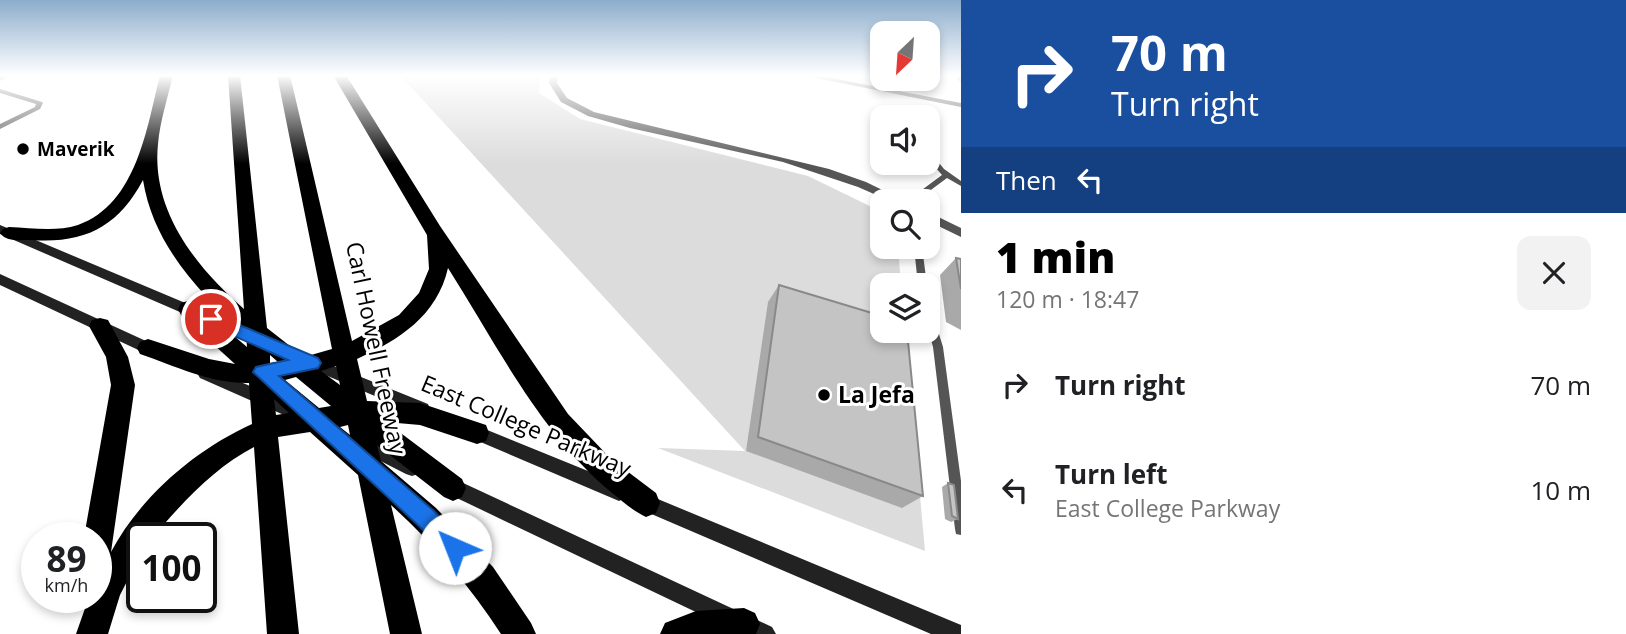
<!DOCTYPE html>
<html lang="en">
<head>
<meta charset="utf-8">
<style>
	body { margin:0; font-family:"Open Sans",sans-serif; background:#f2f2f2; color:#202124; height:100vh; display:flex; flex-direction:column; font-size:26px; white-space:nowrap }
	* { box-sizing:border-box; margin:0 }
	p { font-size:23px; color:#757577 }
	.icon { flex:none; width:38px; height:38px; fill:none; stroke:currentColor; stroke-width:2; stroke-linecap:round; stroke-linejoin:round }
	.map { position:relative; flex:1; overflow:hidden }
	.drawer { display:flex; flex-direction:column; background:#fff; width:665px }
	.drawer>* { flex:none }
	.banner { background:#1a4fa0; color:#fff; overflow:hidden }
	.needle { width:46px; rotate:205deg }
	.buttons { position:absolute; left:870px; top:21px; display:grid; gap:14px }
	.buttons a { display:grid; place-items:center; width:70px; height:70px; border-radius:14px; background:#fff; box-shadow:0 4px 10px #0003; font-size:35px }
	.speed { position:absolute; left:21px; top:522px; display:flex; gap:14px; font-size:35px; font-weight:700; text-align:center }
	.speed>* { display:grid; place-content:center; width:91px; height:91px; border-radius:50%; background:#fff; box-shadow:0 4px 10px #0003; line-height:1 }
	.speed small { font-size:18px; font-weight:400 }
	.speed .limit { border:4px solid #111; border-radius:10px; background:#fff; color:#111 }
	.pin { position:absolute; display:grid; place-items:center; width:60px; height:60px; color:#fff; margin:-30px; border:4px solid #fff; border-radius:50%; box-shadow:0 2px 7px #0007 }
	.me { position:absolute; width:77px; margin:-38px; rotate:316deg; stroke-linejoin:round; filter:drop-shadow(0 0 5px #0008) }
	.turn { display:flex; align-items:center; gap:24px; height:147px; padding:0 35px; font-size:32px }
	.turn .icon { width:91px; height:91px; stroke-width:2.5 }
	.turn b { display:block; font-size:49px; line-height:60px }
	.then { display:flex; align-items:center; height:66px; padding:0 35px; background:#0003; gap:14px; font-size:26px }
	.round { display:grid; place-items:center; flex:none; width:74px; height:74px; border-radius:14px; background:#f2f2f2 }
	.headline { display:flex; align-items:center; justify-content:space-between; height:119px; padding:0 35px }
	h1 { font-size:42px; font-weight:800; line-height:52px; color:#000 }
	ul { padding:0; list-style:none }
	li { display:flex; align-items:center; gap:21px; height:105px; padding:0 35px }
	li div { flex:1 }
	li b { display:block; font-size:26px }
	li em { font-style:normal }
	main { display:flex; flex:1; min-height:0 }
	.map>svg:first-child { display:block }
	.green { fill:#dcdcdc }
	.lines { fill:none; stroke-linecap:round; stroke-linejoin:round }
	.lane { fill:#555; fill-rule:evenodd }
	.street { fill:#555; fill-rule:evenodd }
	.secondary { fill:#222; fill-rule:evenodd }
	.highway { fill:#000; fill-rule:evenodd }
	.wall { fill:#a9a9a9 }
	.building { fill:#c4c4c4; stroke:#898989; stroke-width:2 }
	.route { fill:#1a73e8; stroke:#114b97; stroke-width:2 }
	.poi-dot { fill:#000; stroke:#fff; stroke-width:2.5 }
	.labels { text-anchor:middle; stroke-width:6; stroke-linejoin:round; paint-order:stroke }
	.far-poi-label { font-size:19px; font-weight:bold; fill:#000; stroke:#fff; text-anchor:start }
	.street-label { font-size:23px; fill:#000; stroke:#fff }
	.poi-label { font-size:23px; font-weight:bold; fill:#000; stroke:#fff; text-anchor:start }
</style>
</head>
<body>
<main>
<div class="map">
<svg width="961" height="634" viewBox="0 0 961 634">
	<rect width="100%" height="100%" fill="#fff"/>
	<path class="green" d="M400,75h140l-1,18 41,26 228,57 74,36v35h16l3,38h-19v46h23l20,220 -267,-103 87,3z"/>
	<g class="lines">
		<path class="lane" d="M3,75h8l-11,6v-4z
			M801,75h15l145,28v4z
			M957,75h4v7l-3,-2z
			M0,89l42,13 1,1 -3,6 -40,20v-5l35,-17 1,-3 -36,-11z
			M928,153h3l13,16 17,12v5l-14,-8 -31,23h-9l35,-26 -14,-16z
			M914,247h8l5,38h-9z
			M928,311l3,1 2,3 10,32 18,134v54l-5,-1 -1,-5 -22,-182 -5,-18z"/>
		<path class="street" d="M551,75h8l-2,8 10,15 27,14 235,57 37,13 39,19h-15l-32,-14 -75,-25 -153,-34 -42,-12 -27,-14 -12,-19z
			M928,212l33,16v9l-33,-16z"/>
		<path class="secondary" d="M0,225l266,112 2,4 -2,4h-10l-256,-111z
			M0,274l159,73 2,4 -2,4h-10l-149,-70z
			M309,356l119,48 2,5 -2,5 -6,2 -118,-50 -3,-4 3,-4z
			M205,367l100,42 2,5 -2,5 -6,2 -6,-2 -93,-41 -3,-5 3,-5z
			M470,423l155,63 3,6 -3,6 -6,3 -155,-66 -2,-5 2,-5z
			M361,435l57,27 3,6 -3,6 -6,2 -6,-2 -51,-26 -2,-5 2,-5z
			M446,475l326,152 4,7h-34l-302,-144 -3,-6 3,-6z
			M641,492l320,133v9h-30l-296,-127 -3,-6 3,-6z"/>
		<path class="highway" d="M160,75h13c-5,22 -13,46 -15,69 -7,67 38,123 86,165l-16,-234h12l27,253 37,29 28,-8 -55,-274h13l62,266 47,-26 20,-22 10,-24 -2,-34 -94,-160h13l94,151 128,188 43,45 45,34 4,10 -4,10 -10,4c-13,-6 -24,-16 -35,-25 -71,-59 -114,-147 -163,-224 -11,48 -49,72 -91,91l10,42 53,2 66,22 3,8 -3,8 -9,3 -57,-19 -34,-3 76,57 4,9 -4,9 -9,4 -9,-4 -67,-52 4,16 55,47 57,59 38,56 5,11h-35c-31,-48 -67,-90 -110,-129l31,129h-32l-32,-159 -48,-43 -32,5 21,197h-32l-13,-187c-39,20 -73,57 -101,90h-11v15l-22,43 -12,39h-32l13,-37h7v-19l8,-15 -8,3v-29h-12l27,-152 -5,-28 -17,-31 3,-6 8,-2 8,2 20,37 7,28 -24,167c30,-56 84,-102 141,-128l-3,-41c-37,1 -74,-17 -109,-29l-3,-6 3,-6 8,-3 61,20 26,5 -54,-49 -3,-6 3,-6 7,-2 7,2 52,44 -1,-12c-47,-42 -93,-91 -103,-155 -25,47 -59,64 -112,60 -11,0 -25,2 -31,-7l3,-4 6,-2c23,1 47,5 69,-2 59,-21 69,-98 82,-150zM270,355l8,7 -8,1zM336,366l4,19 -19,-14zM296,377l35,29 -12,2 -34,-28zM274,399l15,14 -13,2zM348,425l2,10 -10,-8z
			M744,608l11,5 5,11 -4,10h-96l5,-11 31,-12z"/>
	</g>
	<path class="wall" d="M956,258l5,1v71l-15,-8 -6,-47z
		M779,285l144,211 -21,12 -156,-57 22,-149z
		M948,483l10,36 -7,3 -6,-3 -3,-32z"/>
	<path class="building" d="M956,258l5,1v30z
		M779,285l103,31v15h25l16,165 -165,-59z
		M948,483l6,2 4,34 -6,-3z"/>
	<linearGradient id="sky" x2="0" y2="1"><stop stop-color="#8cadcc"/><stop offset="0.46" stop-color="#fff"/><stop offset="1" stop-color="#fff" stop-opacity="0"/></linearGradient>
	<rect width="961" height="164" fill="url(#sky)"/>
	<path class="route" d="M211,313l107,45 3,5 -3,5 -39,8 155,135 29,30 3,7 -3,8 -8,3 -8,-3 -28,-30 -166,-154 3,-5 32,-7 -83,-37 -2,-4z"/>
	<g class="poi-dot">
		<circle cx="23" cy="149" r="7"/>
		<circle cx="824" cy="395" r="7"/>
	</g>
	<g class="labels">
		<g class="far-poi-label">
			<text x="37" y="156">Maverik</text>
		</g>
		<g class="street-label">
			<text transform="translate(376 348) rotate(78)" y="8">Carl Howell Freeway</text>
			<text transform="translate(526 426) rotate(23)" y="8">East College Parkway</text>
		</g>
		<g class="poi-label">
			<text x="838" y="403">La Jefa</text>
		</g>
	</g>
</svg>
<div class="buttons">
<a><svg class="needle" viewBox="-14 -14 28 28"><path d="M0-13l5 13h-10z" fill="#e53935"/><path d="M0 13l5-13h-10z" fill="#757577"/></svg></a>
<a><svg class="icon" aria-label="sound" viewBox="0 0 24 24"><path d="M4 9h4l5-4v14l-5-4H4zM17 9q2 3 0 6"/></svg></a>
<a><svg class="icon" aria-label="search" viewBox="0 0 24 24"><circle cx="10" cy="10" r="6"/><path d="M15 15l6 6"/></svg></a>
<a><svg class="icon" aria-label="layers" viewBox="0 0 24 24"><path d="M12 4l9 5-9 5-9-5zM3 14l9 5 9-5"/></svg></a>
</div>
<div class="speed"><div>89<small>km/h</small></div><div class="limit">100</div></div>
<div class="pin" style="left:211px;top:319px;background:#d93025"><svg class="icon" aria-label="arrive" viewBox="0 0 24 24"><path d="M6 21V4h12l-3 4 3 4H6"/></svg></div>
<svg class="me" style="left:455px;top:548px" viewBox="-20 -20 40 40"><circle r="19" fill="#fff"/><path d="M0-13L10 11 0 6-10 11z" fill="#1a73e8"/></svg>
</div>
<section class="drawer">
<div class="banner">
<div class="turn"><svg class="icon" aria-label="right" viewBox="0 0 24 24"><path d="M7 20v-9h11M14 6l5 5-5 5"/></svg><div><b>70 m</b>Turn right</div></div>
<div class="then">Then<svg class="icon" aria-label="left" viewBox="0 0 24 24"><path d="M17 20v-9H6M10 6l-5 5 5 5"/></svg></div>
</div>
<div class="headline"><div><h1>1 min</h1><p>120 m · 18:47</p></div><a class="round"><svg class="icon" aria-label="close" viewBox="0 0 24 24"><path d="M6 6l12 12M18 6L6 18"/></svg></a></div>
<ul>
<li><svg class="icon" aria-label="right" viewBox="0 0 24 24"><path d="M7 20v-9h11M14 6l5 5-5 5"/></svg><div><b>Turn right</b></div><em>70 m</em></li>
<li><svg class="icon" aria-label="left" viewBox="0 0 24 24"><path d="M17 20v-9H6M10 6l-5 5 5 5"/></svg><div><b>Turn left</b><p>East College Parkway</p></div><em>10 m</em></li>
</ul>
</section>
</main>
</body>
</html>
